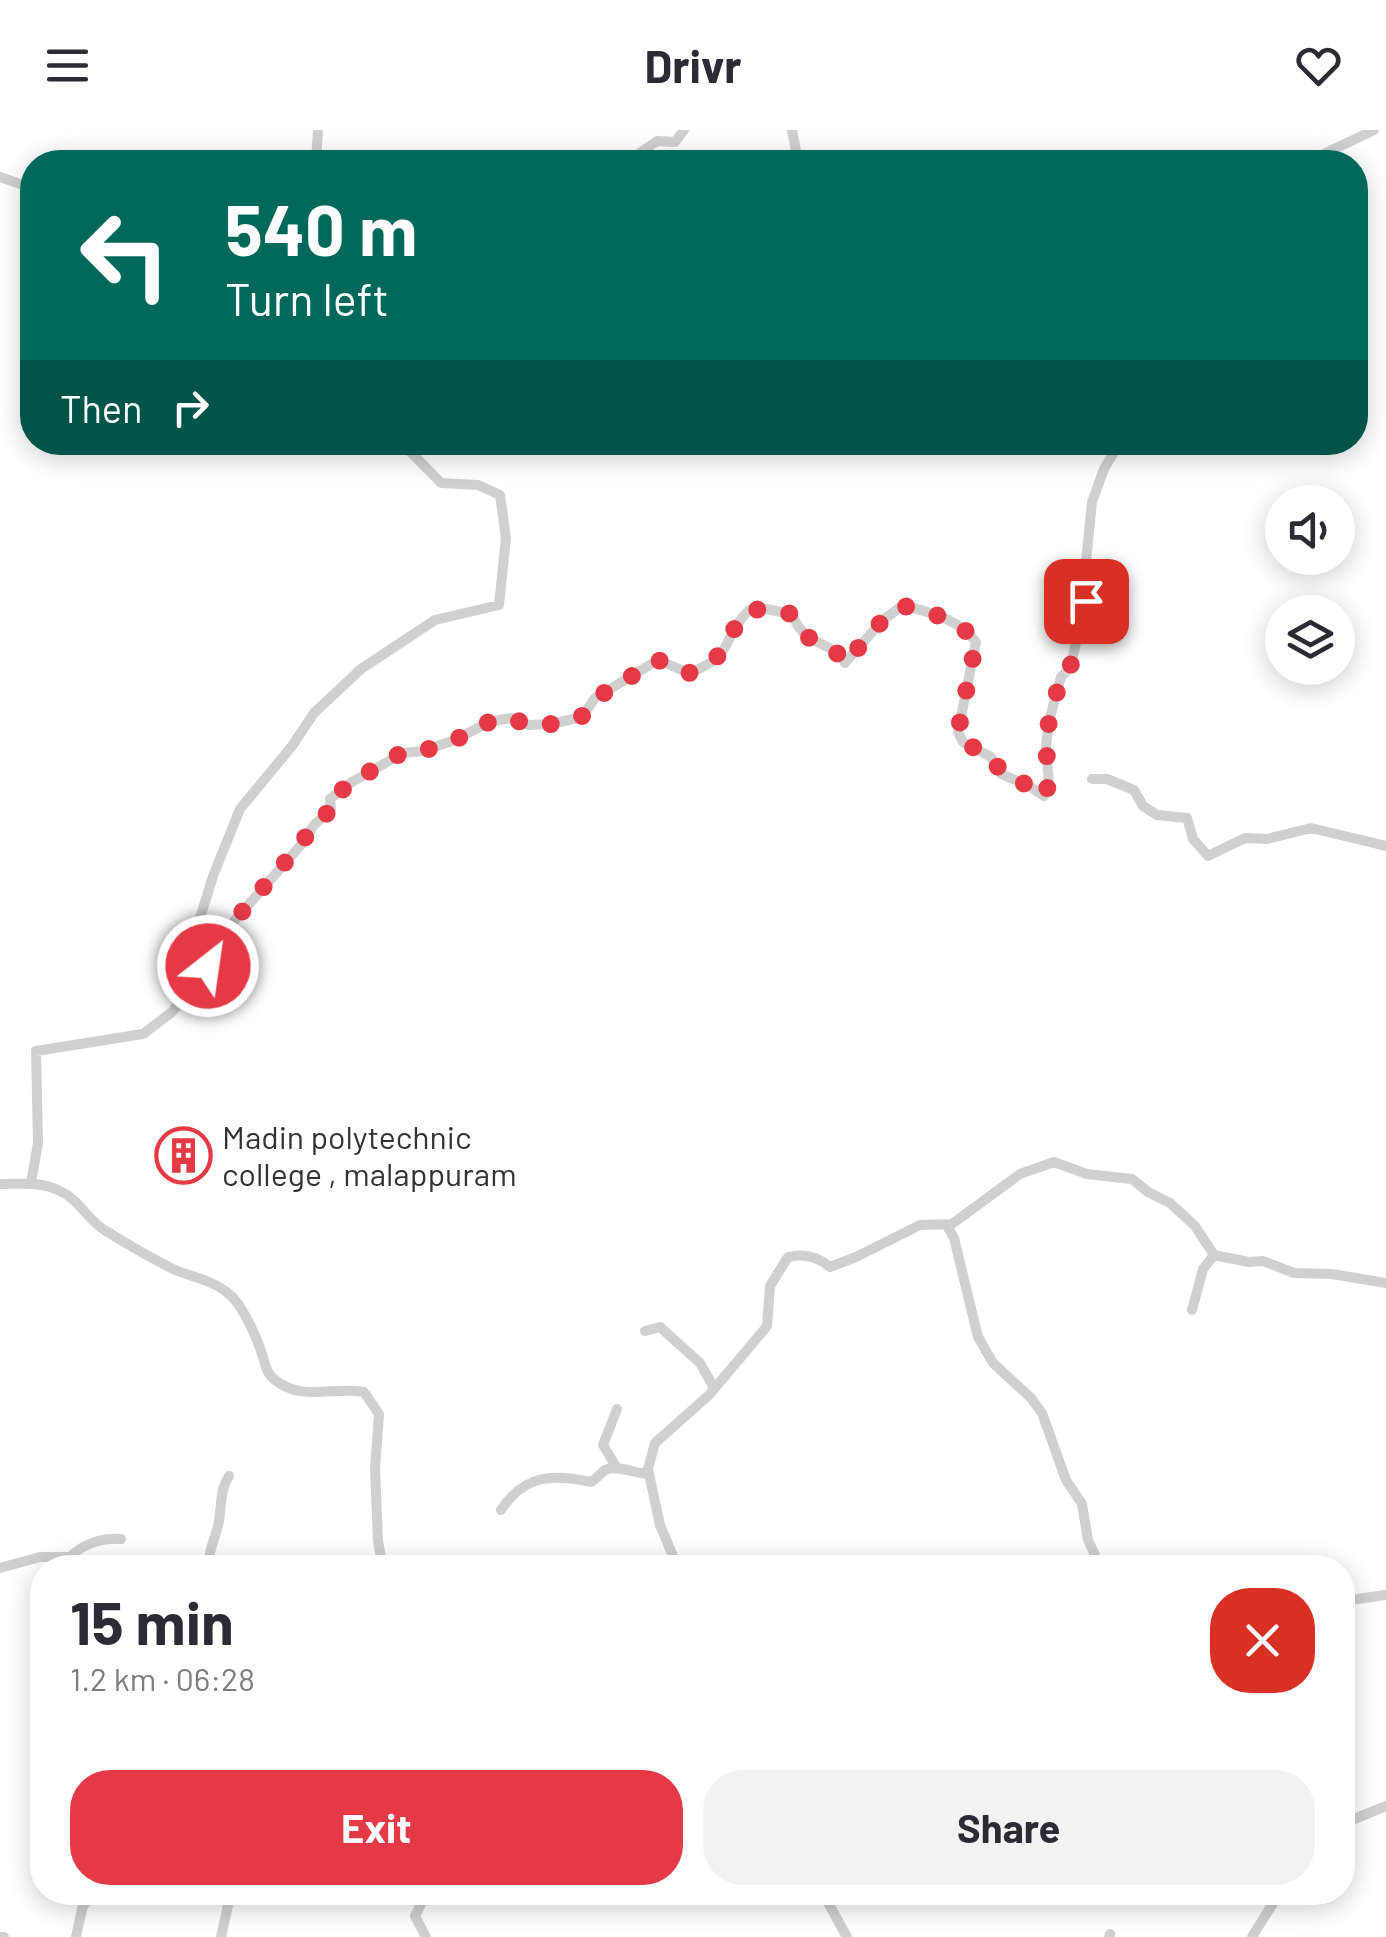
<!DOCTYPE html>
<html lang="en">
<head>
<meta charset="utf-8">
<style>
	body { margin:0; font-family:Barlow,sans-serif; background:#f2f2f3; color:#2b2b33; height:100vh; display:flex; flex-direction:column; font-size:38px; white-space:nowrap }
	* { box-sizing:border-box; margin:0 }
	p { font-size:32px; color:#7c7c81 }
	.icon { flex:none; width:55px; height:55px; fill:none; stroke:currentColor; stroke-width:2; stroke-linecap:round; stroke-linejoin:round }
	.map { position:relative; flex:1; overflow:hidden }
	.panel { position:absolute; left:30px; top:1425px; width:1325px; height:350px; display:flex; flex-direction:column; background:#fff; border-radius:40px; box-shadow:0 5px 25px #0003 }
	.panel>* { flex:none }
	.banner { position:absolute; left:20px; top:20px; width:1348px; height:305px; border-radius:40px; box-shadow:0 5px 25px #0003; background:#00695c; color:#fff; overflow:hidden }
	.fabs { position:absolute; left:1265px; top:355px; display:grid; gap:20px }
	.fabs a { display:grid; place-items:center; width:90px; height:90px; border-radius:50%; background:#fff; box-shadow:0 5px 25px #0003; font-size:50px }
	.pin { position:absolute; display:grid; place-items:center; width:85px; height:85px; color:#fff; margin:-42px; border-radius:20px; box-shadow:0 5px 15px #0006 }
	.me { position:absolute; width:110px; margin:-55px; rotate:30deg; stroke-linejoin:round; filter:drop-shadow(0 0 8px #0008) }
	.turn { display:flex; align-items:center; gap:35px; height:210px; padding:0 40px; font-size:45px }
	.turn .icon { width:130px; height:130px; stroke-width:2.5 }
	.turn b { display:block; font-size:70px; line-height:85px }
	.then { display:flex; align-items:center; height:95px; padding:0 40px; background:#0003; gap:20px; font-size:38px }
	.round { display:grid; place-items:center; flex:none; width:105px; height:105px; border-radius:40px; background:#f2f2f3 }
	.overview { display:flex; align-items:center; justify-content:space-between; height:170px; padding:0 40px }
	h1 { font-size:60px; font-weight:700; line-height:75px }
	.button { display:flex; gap:20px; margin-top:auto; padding:20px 40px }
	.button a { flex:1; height:115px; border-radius:40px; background:#e63946; color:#fff; font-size:40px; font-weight:700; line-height:115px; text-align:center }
	.button a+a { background:#f2f2f3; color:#2b2b33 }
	header { display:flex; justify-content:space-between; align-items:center; height:130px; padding:0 40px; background:#fff; font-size:45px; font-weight:700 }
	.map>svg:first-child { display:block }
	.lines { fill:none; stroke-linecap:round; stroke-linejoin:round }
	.minor { stroke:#d0d0d0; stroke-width:10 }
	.route { stroke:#e63946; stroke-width:18; stroke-dasharray:0 32.4 }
	.labels { text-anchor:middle; stroke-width:10; stroke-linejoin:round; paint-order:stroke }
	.poi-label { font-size:32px; fill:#333; stroke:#fff; text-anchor:start }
</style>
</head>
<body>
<header><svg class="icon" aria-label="menu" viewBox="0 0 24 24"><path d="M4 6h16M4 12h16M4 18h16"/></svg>Drivr<svg class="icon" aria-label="heart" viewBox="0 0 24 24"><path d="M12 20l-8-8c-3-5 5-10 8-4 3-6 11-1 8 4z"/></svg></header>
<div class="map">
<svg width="1386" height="1807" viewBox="0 0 1386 1807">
	<rect width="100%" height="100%" fill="#fff"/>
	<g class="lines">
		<path class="minor" d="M792,0l6,32
			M316,32l2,-32
			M627,32l30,-21 18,1 9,-12
			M1307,32l67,-32
			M0,47l32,11
			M1092,649h15l27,11 9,16 14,9 30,3 6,21 15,17 37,-18 22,1 44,-11 75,18
			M181,870l4,-33 28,-91 27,-67 52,-63 22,-33 47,-44 74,-49 64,-15 7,-67 -6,-43 -22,-10 -37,-2 -40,-41
			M31,1053l7,-40 -2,-92 107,-17 29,-22 36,-46 19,-37 74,-84 13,-20 17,-15 -1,-11 22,-17 51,-29 20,-2 32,-11 34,-18 22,-4 18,7 22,-1 31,-7 13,-19 63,-38 31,13c48,-18 31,-34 60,-63l17,-1 26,5c13,35 42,26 53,49l37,-42 21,-16c28,8 56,14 73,37l-18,90 5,10 28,15 10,17 28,12 15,10 5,-11 -3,-39 3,-25 12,-44 9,-9 16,-67v-39l6,-60 12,-33 16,-27
			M0,1054c20,0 41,-3 60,7 20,9 28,30 46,40 21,13 45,27 67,38 18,8 40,11 56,25 13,10 28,44 33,60 4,11 3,18 13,26 28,22 58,6 89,12l15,22 -4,55 3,72 5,27
			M946,1094l8,14 24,99 15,26 38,35 11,15 24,67 16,24 6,36 13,28
			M1192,1180l11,-41 11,-14
			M645,1201l15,-4 40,36 14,25
			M617,1338l-14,-23 14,-36
			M501,1380c24,-36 51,-36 90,-28 5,-3 9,-8 14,-12 11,-6 31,4 44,4
			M0,1438l40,-11h30c13,-13 33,-20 51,-18
			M207,1438c2,-16 7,-28 11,-42 4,-17 1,-35 11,-50
			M678,1438l-18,-43 -12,-56 7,-26 54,-48 54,-64 4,-5 3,-40 18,-29c16,-4 29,-1 42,10l26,-10 64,-32 32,-1 68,-50 34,-12 33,12 45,5 16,13 22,11 25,23 19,29 35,7 14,-1 31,12 38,1 54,9
			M1342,1471l44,-6
			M1342,1694l44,-18
			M826,1762v7l21,38
			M0,1807h4
			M76,1807l6,-28 9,-17
			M221,1807l10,-45
			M426,1807l-11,-21 12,-24
			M1109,1807l1,-3
			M1252,1807l28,-45"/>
	</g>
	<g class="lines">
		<path class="route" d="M208,836l20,-38 73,-84 13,-20 17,-14 -1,-10 22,-18 51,-30 20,-1 32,-11 34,-18 22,-4 17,7 24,-1 30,-8 14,-18 62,-38 31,13c45,-17 32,-35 60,-63l17,-1 26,5c13,36 41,26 53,49l37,-42 22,-15c27,7 55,13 72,36l-18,90 5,10 29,15 10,17 28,12 14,10 5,-12 -3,-38 3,-25 12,-44 9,-9 16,-67"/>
	</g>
	<defs>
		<symbol id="building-ring" viewBox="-11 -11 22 22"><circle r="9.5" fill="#fff" stroke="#e63946" stroke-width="1.5"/><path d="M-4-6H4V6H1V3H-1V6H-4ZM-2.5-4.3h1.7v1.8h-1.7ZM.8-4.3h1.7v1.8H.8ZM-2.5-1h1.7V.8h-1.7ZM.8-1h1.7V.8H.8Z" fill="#e63946"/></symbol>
	</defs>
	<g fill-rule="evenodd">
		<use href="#building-ring" x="152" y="994" width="63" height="63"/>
	</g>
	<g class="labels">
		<g class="poi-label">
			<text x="222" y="1019">Madin polytechnic<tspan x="222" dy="37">college , malappuram</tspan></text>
		</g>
	</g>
</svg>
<div class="fabs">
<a><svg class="icon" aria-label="sound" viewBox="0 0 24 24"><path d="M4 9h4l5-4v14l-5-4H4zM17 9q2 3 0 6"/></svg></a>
<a><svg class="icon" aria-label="layers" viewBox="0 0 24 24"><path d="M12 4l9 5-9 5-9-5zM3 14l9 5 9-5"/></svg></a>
</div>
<div class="pin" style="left:1086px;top:471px;background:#d93025"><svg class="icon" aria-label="arrive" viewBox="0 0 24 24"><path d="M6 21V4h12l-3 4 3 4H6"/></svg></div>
<svg class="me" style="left:208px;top:836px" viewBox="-20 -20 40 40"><circle r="17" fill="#e63946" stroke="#fff" stroke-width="3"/><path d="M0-11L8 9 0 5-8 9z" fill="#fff"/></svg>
<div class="banner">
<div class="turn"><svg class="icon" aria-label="left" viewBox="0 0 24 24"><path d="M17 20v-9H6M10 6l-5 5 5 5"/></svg><div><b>540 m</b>Turn left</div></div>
<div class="then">Then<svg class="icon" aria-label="right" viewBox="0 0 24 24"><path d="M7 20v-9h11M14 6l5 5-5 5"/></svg></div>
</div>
<section class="panel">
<div class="overview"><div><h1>15 min</h1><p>1.2 km · 06:28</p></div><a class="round" style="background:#d93025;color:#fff"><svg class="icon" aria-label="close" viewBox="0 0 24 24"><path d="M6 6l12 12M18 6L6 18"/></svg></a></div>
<div class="button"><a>Exit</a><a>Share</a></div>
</section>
</div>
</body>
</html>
